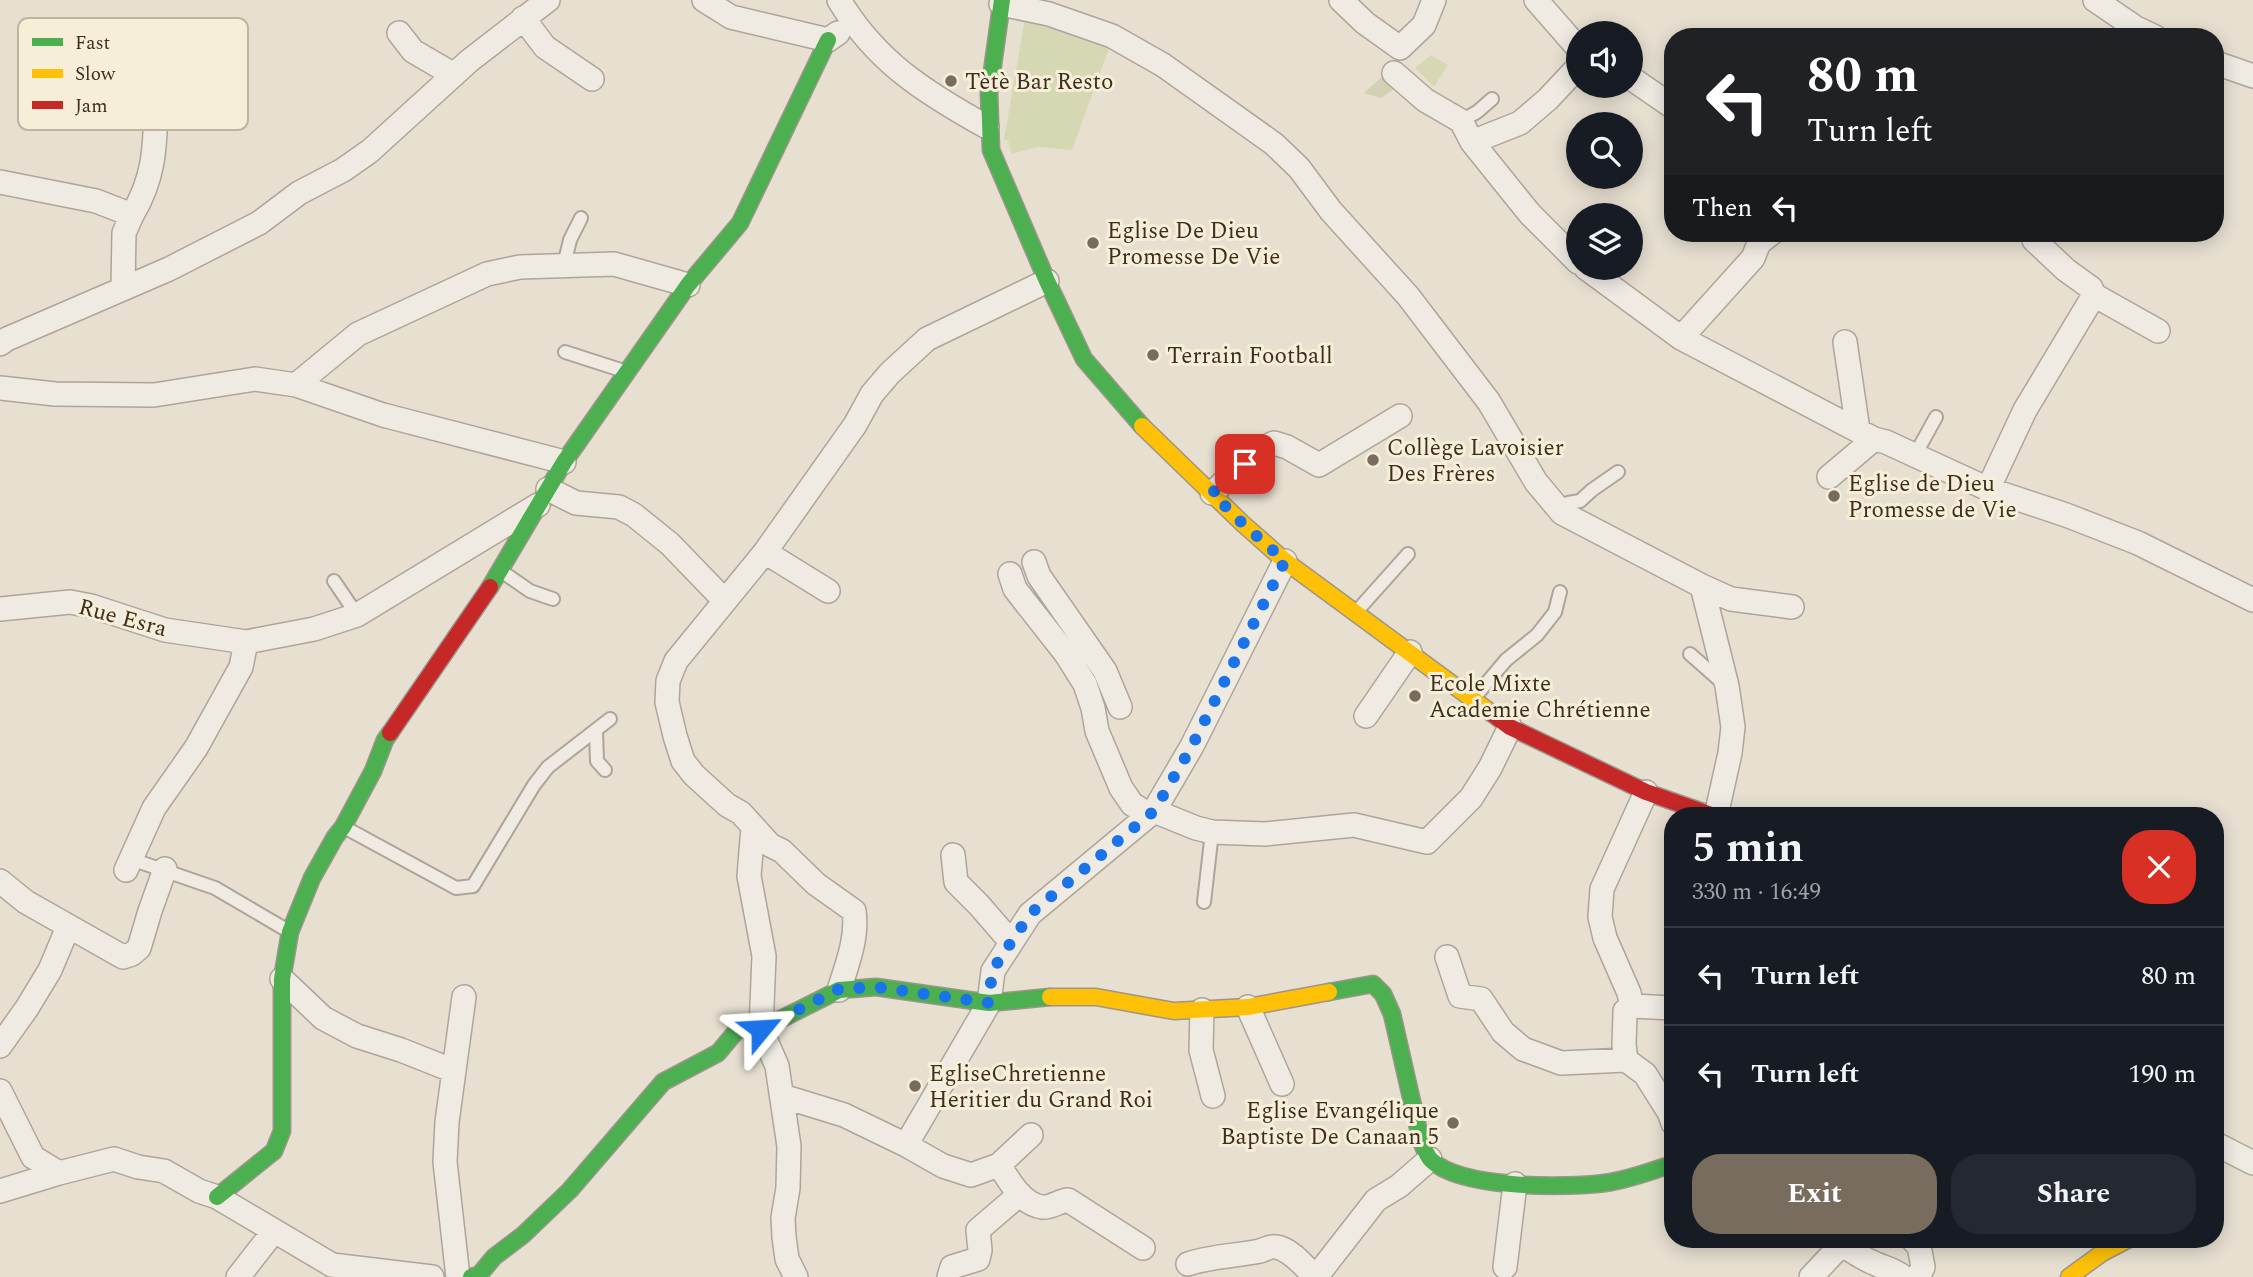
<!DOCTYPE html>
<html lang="en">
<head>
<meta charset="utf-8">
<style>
	body { margin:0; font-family:Spectral,serif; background:#242831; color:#f1f3f6; height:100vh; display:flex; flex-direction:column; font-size:26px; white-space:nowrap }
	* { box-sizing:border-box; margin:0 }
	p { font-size:23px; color:#9ea1a6 }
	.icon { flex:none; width:38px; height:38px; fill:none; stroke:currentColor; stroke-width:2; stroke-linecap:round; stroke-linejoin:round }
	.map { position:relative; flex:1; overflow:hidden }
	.panel { position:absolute; left:1664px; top:807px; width:560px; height:441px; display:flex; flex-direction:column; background:#171b24; border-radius:28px; box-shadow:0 4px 18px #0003 }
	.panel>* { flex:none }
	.banner { position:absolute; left:1664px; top:28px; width:560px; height:214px; border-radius:28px; box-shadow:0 4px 18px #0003; background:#202124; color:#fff; overflow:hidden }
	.tools { position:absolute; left:1566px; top:21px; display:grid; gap:14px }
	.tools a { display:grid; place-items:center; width:77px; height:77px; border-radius:50%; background:#171b24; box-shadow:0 4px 18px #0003; font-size:35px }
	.pin { position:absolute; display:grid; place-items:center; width:60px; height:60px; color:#fff; margin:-30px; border-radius:14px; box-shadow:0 4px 10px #0006 }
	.me { position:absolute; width:77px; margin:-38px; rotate:63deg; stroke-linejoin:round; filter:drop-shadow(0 0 5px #0008) }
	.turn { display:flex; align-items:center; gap:24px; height:147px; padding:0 28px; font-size:32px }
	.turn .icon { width:91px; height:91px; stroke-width:2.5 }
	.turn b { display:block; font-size:49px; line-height:60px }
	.then { display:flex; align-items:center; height:66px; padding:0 28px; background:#0003; gap:14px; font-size:26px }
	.round { display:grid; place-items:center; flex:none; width:74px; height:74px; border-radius:28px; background:#242831 }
	.headline { display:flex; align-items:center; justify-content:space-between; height:119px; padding:0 28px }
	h1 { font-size:42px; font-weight:700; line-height:52px }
	.action { display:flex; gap:14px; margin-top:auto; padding:14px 28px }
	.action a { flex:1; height:80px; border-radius:28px; background:#786c5e; color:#fff; font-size:28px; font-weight:700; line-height:80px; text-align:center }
	.action a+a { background:#242831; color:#f1f3f6 }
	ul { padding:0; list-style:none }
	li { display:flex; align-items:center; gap:21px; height:98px; padding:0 28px; border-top:2px solid #363941 }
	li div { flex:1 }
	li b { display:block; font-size:26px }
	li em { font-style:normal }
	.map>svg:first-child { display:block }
	.green { fill:#d6d7b3 }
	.cemetery { fill:#d1d1b3 }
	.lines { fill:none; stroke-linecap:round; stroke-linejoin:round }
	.lane-casing { stroke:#ada599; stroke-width:16 }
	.street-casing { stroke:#ada599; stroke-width:26 }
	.fast-casing { stroke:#9c958a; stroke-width:19 }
	.slow-casing { stroke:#9c958a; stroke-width:19 }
	.jam-casing { stroke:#9c958a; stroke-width:19 }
	.lane { stroke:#efebe3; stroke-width:12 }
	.street { stroke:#efebe3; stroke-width:23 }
	.fast { stroke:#4caf50; stroke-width:16 }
	.slow { stroke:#ffc107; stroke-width:16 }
	.jam { stroke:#c62828; stroke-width:16 }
	.route { stroke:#1a73e8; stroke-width:12; stroke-dasharray:0 21.6 }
	.poi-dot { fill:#786c5e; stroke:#f7eed8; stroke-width:2.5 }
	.labels { text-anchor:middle; stroke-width:6; stroke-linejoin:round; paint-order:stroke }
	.poi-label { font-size:23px; fill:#3d2e20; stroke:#f7eed8; text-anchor:start }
	.street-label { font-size:23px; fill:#3d2e20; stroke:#f7eed8 }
	.key { fill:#f7eed8; stroke:#bfb4a1; stroke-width:2 }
	.key-label { font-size:19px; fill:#3d2e20 }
</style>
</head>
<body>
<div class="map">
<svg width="2253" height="1277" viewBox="0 0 2253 1277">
	<rect width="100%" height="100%" fill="#e7e0d1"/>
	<path class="green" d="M1025,18l87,22 -40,110 -34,-3 -27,7 -3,-14h-4z
		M1431,55l17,10 -14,22 -19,-19z"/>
	<path class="cemetery" d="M1384,75l13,12 -16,11 -17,-5z"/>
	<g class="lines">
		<defs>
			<path id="lane" d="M1461,121l16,-9 15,-13
				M564,265l6,-25 11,-22
				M565,352l59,19
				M1915,455l21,-38
				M1562,513l6,-10 12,-2 12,-11 26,-18
				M501,571l29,20 23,8
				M334,581l23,34
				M1357,611l51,-57
				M1690,654l34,30
				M1474,698l32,-38 31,-25 18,-23 5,-20
				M596,731l1,30 8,9
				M344,827l112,61 17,-2 61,-101 14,-18 62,-48
				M131,859l84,29 75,44
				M1204,902l8,-70"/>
			<path id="street" d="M704,0l27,17 97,23 10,-7
				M839,0c37,62 87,93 148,127
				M1341,0l24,23 35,25 24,-23 10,-25
				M1536,0l42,48
				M2095,0l41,28 19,9
				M1001,4l48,10 63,22 51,29 111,79 25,24 32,43 77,85 81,106 47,80 26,31 140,73 25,100 6,41 -3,26 -14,63
				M523,18l22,29 47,32
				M399,33l14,18 41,24
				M2216,63l37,13
				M1394,73l31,27 36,21 11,21 58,72 48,48
				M1631,78l42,29
				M1472,142l48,-19 28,-24 30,-32
				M0,182l96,19 36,14 -8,18 -1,55
				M132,215c22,-36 23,-67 24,-107
				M2032,233l2,7 32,30 25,18 3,7
				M1586,268l95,70 193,101 12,3 102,47 78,26 72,28 115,57
				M1681,338l72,-80 6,-15 13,-10
				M1845,342l13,88
				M0,344l7,-5 162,-70 90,-46 40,-30 44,-23 27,-19 99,-90 79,-61
				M296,385l62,-51 129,-60 33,-7 94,-3 74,21
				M0,388l55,6 99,1 101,-16 41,6 87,30 181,47
				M1829,477l45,-38
				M548,489l28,14 43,4 15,8 36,29 55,57
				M1988,489l37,-79 69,-115 64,36
				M1212,493l49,-44 13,-6 13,4 32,18 81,-49
				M765,552l63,39
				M1034,562l5,14 66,95 15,36
				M1010,574l5,15 51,65 19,30 8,24 4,23 24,57 11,16 17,11
				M1702,586l29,13 61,8
				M0,609l70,-7 21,4 74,24 81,12
				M1366,716l44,-64
				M1646,792l-44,97 -2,28 5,21 24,55 3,13 41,2
				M1154,811l42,17 16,4 53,2 89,-9 73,17 44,-44 19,-30 20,-41
				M753,827l-4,49 15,80 -3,73 16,37 12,80 -1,42 -5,30 1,19 3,22 9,18
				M953,855l3,27 23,23 32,37
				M126,870l28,-62 42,-60 45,-81 5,-25 68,-13 43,-14 181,-110
				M0,881l26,21 97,55 9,-3 7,-6 11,-37 15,-42
				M1447,957l13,39 21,3 22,33 20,17 38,14 65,-3 19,14 24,38 4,11
				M282,979l41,39 34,18 44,14 53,21
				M839,990c8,-25 19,-53 15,-79l-38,-27 -34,-33 -12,-6 -29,-32 -14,-8 -33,-30 -11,-14 -8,-25 -8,-34 1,-21 8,-20 89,-109 90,-127 17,-31 18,-21 37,-34 120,-58
				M1248,1007l34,77
				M1202,1010l-1,40 12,46
				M0,1046l27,-38 23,-38 18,-43
				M1626,1060l-2,-15 1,-31v-3l7,-5
				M0,1091l33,66 26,16 -59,18
				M782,1096l62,19 62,30 37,21 28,9 28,-10 32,-30
				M2216,1144l37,19
				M906,1145l83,-142 4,-32 37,-57 124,-103 38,-65 93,-185
				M999,1165c10,15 22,39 43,42 9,1 17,-6 26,-7l75,48
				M59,1173l55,-14 24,8 26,4 35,20 18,6 115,68 100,12
				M1836,1239c12,10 25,19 40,25 9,4 19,6 27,13
				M1912,1239l7,7 4,21 -5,10
				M1188,1264c23,-8 48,-8 72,-13 6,-2 10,-5 16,-4 15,2 29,20 39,30
				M1505,1267l10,-83
				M238,1277l36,-46
				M458,1277l-13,-115 2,-40 17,-125
				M949,1277l3,-10 26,-8 2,-9 -2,-20 42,-36
				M1316,1277l60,-77 23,-14 31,-27
				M1811,1277l31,-33"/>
			<path id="fast" d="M1002,0l-13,93 2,57 56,131 37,78 58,67
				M490,587l74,-125 124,-177 52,-62 88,-183
				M1329,992l44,-8 10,10 9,20 29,127c3,6 5,14 10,19 30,29 134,28 174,23 23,-3 46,-12 68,-19
				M217,1197l57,-46 8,-20v-152l8,-47 22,-54 23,-41 8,-10 30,-56 12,-31 5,-7
				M471,1277l8,-2 15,-18 29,-22 47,-45 93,-108 55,-29 20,-24h23l78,-39 37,-3 113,16 61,-6"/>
			<path id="slow" d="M1142,426l100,97 43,38 205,151
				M1050,997h46l78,14 74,-4 81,-15
				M2069,1277l33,-24 27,-14"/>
			<path id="jam" d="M1490,712l20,15 136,65 68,24
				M390,733l100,-146"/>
		</defs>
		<use href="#lane" class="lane-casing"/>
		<use href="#street" class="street-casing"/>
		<use href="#fast" class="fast-casing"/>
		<use href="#slow" class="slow-casing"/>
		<use href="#jam" class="jam-casing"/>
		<use href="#lane" class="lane"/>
		<use href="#street" class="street"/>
		<use href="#fast" class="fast"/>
		<use href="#slow" class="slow"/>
		<use href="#jam" class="jam"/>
	</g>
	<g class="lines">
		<path class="route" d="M761,1029l78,-40 37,-2 113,16 3,-32 38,-57 124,-103 38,-65 93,-185 -43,-38 -30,-30 33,-29"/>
	</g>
	<g class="poi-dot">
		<circle cx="951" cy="81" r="7"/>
		<circle cx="1093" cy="243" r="7"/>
		<circle cx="1153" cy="355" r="7"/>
		<circle cx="1373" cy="460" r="7"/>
		<circle cx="1834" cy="496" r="7"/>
		<circle cx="1415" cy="696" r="7"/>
		<circle cx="915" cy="1086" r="7"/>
		<circle cx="1453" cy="1123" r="7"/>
	</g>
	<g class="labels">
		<g class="poi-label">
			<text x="965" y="89">Tètè Bar Resto</text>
			<text x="1107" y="238">Eglise De Dieu<tspan x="1107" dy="26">Promesse De Vie</tspan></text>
			<text x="1167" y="363">Terrain Football</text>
			<text x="1387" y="455">Collège Lavoisier<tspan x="1387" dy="26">Des Frères</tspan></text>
			<text x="1848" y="491">Eglise de Dieu<tspan x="1848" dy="26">Promesse de Vie</tspan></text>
			<text x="1429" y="691">Ecole Mixte<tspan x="1429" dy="26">Academie Chrétienne</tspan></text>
			<text x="929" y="1081">EgliseChretienne<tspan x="929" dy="26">Heritier du Grand Roi</tspan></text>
			<text x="1439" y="1118" text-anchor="end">Eglise Evangélique<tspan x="1439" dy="26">Baptiste De Canaan 5</tspan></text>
		</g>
		<g class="street-label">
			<text transform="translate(123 617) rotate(15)" y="8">Rue Esra</text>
		</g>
	</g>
	<rect x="18" y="18" width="230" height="112" rx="10" class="key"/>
	<rect x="32" y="38" width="31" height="8" fill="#4caf50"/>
	<rect x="32" y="69" width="31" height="9" fill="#ffc107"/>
	<rect x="32" y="101" width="31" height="8" fill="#c62828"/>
	<g class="key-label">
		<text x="75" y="49">Fast</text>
		<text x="75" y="80">Slow</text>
		<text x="75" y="112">Jam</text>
	</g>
</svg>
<div class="tools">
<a><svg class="icon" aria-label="sound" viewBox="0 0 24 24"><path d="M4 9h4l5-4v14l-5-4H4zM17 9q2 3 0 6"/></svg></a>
<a><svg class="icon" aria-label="search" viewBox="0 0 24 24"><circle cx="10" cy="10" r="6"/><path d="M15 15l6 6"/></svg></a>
<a><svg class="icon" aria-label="layers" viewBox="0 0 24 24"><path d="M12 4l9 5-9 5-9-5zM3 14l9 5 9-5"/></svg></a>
</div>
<div class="pin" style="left:1245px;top:464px;background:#d93025"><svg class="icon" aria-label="arrive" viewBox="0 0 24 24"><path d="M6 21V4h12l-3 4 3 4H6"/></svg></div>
<svg class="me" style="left:761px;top:1029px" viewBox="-20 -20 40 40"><path d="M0-17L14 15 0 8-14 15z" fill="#1a73e8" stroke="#fff" stroke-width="4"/></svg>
<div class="banner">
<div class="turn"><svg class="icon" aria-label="left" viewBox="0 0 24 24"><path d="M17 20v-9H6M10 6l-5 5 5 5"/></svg><div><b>80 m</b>Turn left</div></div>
<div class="then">Then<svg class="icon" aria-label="left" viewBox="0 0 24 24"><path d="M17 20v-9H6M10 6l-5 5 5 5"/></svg></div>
</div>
<section class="panel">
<div class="headline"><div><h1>5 min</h1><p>330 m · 16:49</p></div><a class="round" style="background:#d93025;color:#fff"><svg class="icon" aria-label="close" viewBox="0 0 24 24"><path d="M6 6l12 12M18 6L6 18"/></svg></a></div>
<ul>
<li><svg class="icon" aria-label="left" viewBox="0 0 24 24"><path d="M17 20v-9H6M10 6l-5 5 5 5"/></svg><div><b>Turn left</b></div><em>80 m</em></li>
<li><svg class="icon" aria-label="left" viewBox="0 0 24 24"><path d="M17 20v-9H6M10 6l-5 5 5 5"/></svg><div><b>Turn left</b></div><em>190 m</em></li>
</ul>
<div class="action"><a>Exit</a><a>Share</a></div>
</section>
</div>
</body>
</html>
